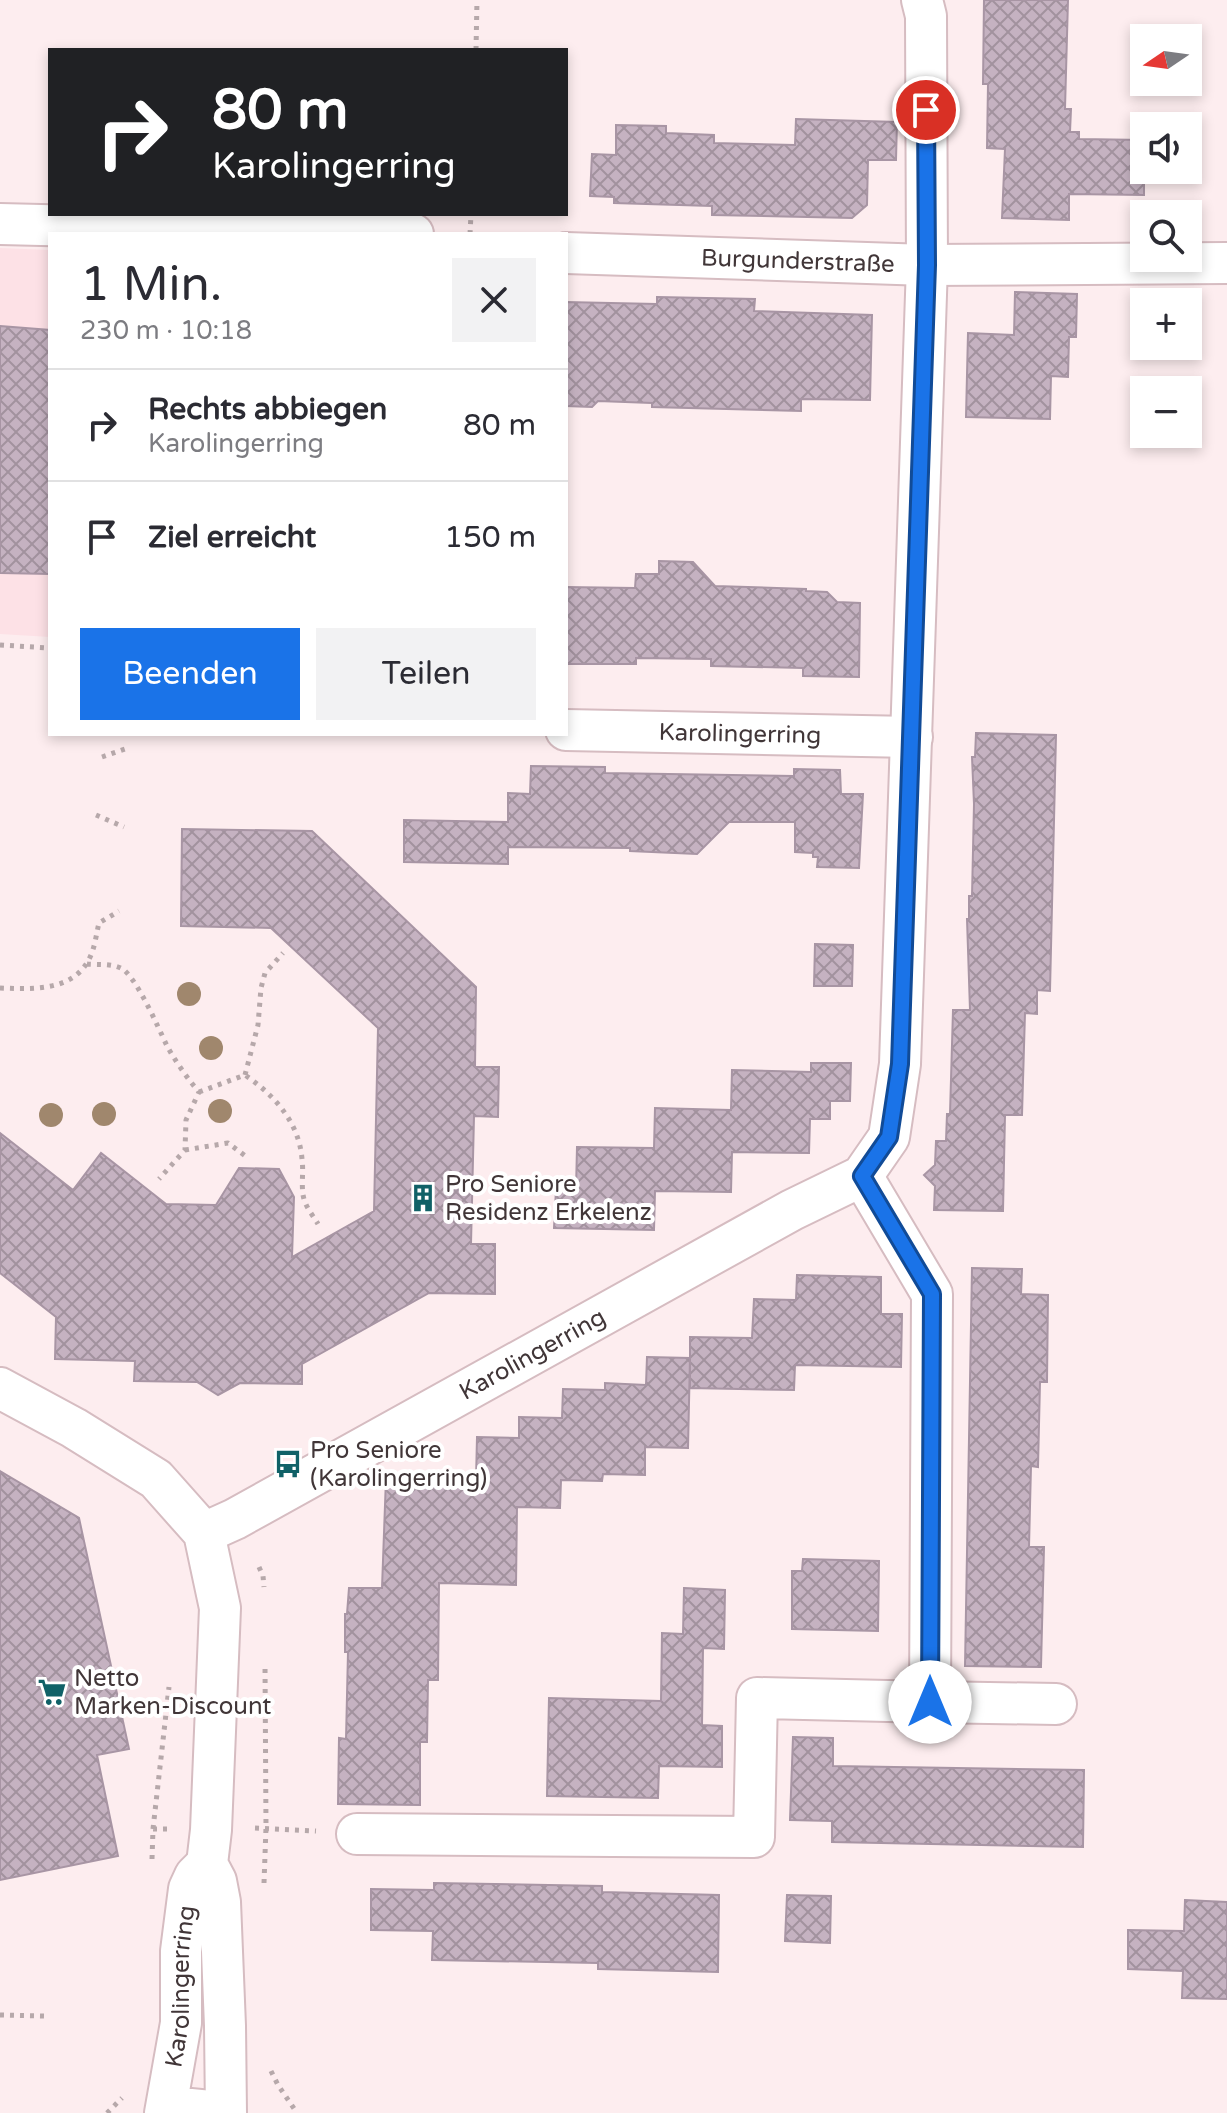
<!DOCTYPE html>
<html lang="de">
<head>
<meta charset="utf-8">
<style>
	body { margin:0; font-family:"Varela Round",sans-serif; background:#f2f2f3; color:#2b2b33; height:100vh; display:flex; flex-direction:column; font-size:30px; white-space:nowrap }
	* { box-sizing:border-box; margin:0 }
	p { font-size:26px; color:#7c7c81 }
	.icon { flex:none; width:44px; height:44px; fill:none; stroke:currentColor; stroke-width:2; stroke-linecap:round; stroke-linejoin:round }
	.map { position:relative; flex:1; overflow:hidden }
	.panel { position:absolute; left:48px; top:232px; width:520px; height:504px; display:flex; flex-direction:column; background:#fff; border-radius:0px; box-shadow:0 4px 12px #0003 }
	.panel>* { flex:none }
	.banner { position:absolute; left:48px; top:48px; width:520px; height:168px; border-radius:0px; box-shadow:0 4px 12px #0003; background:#202124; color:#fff; overflow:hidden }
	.needle { width:52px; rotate:257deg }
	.buttons { position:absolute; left:1130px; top:24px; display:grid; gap:16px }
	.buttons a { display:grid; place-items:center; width:72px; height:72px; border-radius:0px; background:#fff; box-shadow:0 4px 12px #0003; font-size:40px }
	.pin { position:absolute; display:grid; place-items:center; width:68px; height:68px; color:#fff; margin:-34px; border:4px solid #fff; border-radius:50%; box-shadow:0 2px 8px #0007 }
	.me { position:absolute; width:88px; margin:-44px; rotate:0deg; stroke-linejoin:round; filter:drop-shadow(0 0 6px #0008) }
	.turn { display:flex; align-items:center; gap:28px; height:168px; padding:0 32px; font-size:36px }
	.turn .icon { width:104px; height:104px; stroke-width:2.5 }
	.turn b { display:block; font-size:56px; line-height:68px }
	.round { display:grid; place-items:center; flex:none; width:84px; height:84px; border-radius:0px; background:#f2f2f3 }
	.overview { display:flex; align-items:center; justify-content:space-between; height:136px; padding:0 32px }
	h1 { font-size:48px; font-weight:600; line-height:60px }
	.cta { display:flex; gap:16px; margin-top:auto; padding:16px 32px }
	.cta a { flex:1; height:92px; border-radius:0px; background:#1a73e8; color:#fff; font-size:32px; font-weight:600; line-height:92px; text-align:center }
	.cta a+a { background:#f2f2f3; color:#2b2b33 }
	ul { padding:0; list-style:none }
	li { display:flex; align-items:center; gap:24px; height:112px; padding:0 32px; border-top:2px solid #e1e1e2 }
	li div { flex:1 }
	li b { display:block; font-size:30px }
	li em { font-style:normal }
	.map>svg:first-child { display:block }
	.built { fill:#fde1e6 }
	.building { fill:url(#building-cross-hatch); stroke:#a895a4; stroke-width:2 }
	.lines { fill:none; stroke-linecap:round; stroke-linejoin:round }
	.minor-casing { stroke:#d6bcc1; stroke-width:44 }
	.tertiary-casing { stroke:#d6bcc1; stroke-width:48 }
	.path { stroke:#b6a8aa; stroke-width:5; stroke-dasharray:4 6; stroke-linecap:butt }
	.minor { stroke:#fff; stroke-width:40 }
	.tertiary { stroke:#fff; stroke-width:44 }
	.tree { fill:#a0876d }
	.route-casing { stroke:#114b97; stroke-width:20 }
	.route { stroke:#1a73e8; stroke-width:14 }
	.labels { text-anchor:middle; stroke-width:8; stroke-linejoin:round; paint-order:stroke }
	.street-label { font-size:24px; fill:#413638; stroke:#fff }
	.poi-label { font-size:24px; fill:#413638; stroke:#fff; text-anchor:start }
</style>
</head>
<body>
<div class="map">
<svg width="1227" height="2113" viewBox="0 0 1227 2113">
	<defs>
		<pattern id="building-cross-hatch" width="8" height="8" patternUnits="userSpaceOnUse" patternTransform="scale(2)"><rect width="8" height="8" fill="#c5b2c1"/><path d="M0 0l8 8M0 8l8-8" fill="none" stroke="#a2929e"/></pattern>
	</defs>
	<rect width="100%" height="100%" fill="#fdedef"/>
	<path class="built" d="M0,248l50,2v387l-50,-3z"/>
	<path class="building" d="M984,0h84l-3,109h6l-1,23h9v7l65,1v55l-75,-1v26l-67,-2 3,-69 -18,-1 1,-64h-5z
		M796,119l101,3 -1,38h-28l-1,45 -15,13 -140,-3v-9l-98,-3v-6l-24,-1 2,-42 24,1v-30l50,1v7l48,2v8l81,2z
		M1015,292l62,2 -1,43h-7l-1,40 -17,-1 -1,43 -84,-2 2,-84 46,2z
		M657,297l98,2 -1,12 118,4 -2,85 -69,-1v12l-149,-4v-4l-54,-2 -6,6 -26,-1v-104l91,2z
		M0,326l50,4v244l-50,-1z
		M659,561l34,1 22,24 91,3v2l21,1 10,10 23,1 -1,74 -56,-1v-8l-92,-2v-7l-75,-1v6h-70v-77l69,1 1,-14h23z
		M976,733l80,2 -6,256 -13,-1v24l-12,-1 -3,102h-17l-2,96 -69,-1 1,-24 -11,-11 11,-10 1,-24h10l1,-27h3l3,-104h17l-3,-91h2v-23h3l2,-92 -2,-47h3z
		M531,766l74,1v6l189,3v-7l46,1 1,24h22l-4,74 -42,-1 1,-10h-5v-4l-18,-1v-30h-66l-32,32 -67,-3v-3l-122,-1v17l-104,-2v-42l104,2v-29l22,1z
		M182,829l130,2 164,156 -1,80h24l-1,50 -24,-1 -3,128h24v50l-66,-1 -127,71v20l-62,-1 -22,12 -21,-13 -63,-1 1,-20 -80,-2 1,-42 -56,-44v-140l73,57 28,-37 65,51 50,1 23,-37 40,1 15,28 -2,60 82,-46 4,-183 -107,-100 -90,-2z
		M815,944l38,1 -1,41h-38z
		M811,1063h40l-1,38h-20v18h-20l-1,34 -77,-1 -1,40 -76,-1 -1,39 -100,-2 2,-39 20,1 1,-43 77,1 1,-40 76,2 1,-40 79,2z
		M972,1268l50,1 -1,25 27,1 -1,87h-7l-2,85 -7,-1 -2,81h15l-3,120 -76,-1z
		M797,1275l84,2v37h21l-1,53 -106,-2 -1,25 -104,-2v-51l62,1 2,-39 42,1z
		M647,1357l43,1 -2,90 -43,-1v28l-42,-1 -1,7 -41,-1 -1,28 -43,-1 -1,78 -77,-2 -1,97h-10l-1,62h-7v63l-82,-1 1,-66 7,1 2,-87h-3v-38h2l2,-26h33l4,-110 90,2 1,-43 42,1v-21l43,1 1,-29 42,1v-7l41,2z
		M0,1471l79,47 50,231 -32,6 21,101 -118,24z
		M803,1559l76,2 -1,70 -86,-2v-58h10z
		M684,1588l41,2 -1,59 -21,-1 -1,77 20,1v41l-63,-1 -1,32 -111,-2 2,-98 112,3 1,-68 21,1z
		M793,1737l40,1v28l251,4 -1,77 -251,-5v-21l-42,-1z
		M434,1883l168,3v6l117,3 -1,77 -120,-3v-6l-166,-3 1,-29 -62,-1v-41l63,1z
		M787,1895l44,1 -1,47 -45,-2z
		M1185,1900l42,2v97l-45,-1 1,-27 -55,-2v-39l56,1z"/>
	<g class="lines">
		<defs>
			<g id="minor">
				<path d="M0,224l413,10"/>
				<path id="s1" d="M566,253l361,12 300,-2"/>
				<path id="s2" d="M566,730l346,7"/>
				<path d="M0,1388l74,40 82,51 48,54 16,75 -9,222 -4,34 9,17 4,21 5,124 1,87"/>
				<path id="s3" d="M204,1533l31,-14 557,-309 70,-34 27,-39 11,-73 27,-799 -1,-249 -4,-16"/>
				<path d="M930,1702l126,2"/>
				<path d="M357,1834l397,3 3,-139 173,4 2,-408 -70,-118"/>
				<path id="s4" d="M165,2113l16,-90v-72l8,-62 6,-13 12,-12"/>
			</g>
			<path id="tertiary" d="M182,2113l8,-2 20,2"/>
		</defs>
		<use href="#minor" class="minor-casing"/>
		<use href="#tertiary" class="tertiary-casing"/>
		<path class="path" d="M476,50l1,-50
			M470,234l1,-20
			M0,645l50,3
			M102,757l26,-9
			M96,815l28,12
			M87,964c11,1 27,-1 37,6 15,13 34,57 43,76 9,16 20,32 32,46l-13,28 -1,30 -26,29
			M0,988c30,1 71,4 88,-27 7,-12 8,-26 11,-38l20,-12
			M245,1075l13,-50 3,-37 4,-15 18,-20
			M199,1092l46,-17c29,20 54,47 57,84 2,14 -2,31 3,43 3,8 9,15 13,22
			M185,1150l43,-7 20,15
			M259,1567l4,9 1,11
			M255,1828l61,3
			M153,1829l16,-142
			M152,1859l1,-30h16
			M264,1883l2,-56 -1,-162
			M0,2015l44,1
			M271,2071l7,14 19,28
			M107,2113l15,-15"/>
		<use href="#minor" class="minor"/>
		<use href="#tertiary" class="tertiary"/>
	</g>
	<g class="tree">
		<circle cx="189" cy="994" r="12"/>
		<circle cx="211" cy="1048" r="12"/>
		<circle cx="220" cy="1111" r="12"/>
		<circle cx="104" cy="1114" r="12"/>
		<circle cx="51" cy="1115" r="12"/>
	</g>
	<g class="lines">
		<defs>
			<path id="route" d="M926,110l1,155 -27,799 -11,73 -27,39 70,118 -2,408"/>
		</defs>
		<use href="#route" class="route-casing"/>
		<use href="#route" class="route"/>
	</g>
	<defs>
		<symbol id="building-bare" viewBox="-9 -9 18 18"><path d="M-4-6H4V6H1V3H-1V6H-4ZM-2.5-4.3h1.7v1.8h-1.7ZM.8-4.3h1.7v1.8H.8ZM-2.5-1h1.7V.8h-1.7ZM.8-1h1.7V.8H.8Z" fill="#106167" stroke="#fff" stroke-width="2.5" paint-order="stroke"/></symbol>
		<symbol id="bus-bare" viewBox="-9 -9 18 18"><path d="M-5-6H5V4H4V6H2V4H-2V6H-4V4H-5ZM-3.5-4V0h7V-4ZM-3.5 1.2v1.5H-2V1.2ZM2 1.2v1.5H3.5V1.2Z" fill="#106167" stroke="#fff" stroke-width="2.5" paint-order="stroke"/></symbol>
		<symbol id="supermarket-bare" viewBox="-9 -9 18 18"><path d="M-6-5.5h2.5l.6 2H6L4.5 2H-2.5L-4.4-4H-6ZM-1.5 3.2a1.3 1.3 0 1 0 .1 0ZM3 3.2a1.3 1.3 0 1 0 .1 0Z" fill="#106167" stroke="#fff" stroke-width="2.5" paint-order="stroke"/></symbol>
	</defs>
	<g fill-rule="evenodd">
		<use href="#building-bare" x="403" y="1178" width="40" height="40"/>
		<use href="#bus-bare" x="268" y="1444" width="40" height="40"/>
		<use href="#supermarket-bare" x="32" y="1672" width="40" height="40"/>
	</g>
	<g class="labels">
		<g class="street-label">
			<text dy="8" stroke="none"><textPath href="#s1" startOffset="232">Burgunderstraße</textPath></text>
			<text dy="8" stroke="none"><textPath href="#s2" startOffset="174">Karolingerring</textPath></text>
			<text dy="8" stroke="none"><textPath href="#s3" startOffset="374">Karolingerring</textPath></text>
			<text dy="8" stroke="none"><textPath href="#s4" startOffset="128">Karolingerring</textPath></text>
		</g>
		<g class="poi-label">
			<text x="445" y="1192">Pro Seniore<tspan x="445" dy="28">Residenz Erkelenz</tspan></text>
			<text x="310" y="1458">Pro Seniore<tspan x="310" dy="28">(Karolingerring)</tspan></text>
			<text x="74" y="1686">Netto<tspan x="74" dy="28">Marken-Discount</tspan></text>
		</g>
	</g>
</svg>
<div class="buttons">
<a><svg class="needle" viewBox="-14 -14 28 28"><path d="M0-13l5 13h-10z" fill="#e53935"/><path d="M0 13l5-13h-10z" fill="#7c7c81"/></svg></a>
<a><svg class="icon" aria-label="sound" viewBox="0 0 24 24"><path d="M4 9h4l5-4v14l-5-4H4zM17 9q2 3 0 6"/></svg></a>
<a><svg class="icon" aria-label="search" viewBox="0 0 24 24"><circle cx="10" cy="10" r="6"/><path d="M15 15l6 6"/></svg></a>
<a>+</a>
<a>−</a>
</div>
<div class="pin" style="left:926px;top:110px;background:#d93025"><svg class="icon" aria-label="arrive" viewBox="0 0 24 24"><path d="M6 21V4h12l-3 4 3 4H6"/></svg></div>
<svg class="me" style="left:930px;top:1702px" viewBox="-20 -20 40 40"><circle r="19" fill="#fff"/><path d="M0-13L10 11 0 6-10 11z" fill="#1a73e8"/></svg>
<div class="banner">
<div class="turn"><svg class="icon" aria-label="right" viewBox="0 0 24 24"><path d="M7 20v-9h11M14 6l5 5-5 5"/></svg><div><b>80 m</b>Karolingerring</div></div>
</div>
<section class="panel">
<div class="overview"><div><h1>1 Min.</h1><p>230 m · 10:18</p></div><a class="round"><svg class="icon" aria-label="close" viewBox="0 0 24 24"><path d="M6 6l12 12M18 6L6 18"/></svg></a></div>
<ul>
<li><svg class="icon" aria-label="right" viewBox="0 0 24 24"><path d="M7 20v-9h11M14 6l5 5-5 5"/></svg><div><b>Rechts abbiegen</b><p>Karolingerring</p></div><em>80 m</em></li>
<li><svg class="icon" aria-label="arrive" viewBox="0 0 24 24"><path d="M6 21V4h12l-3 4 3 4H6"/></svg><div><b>Ziel erreicht</b></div><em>150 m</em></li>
</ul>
<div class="cta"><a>Beenden</a><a>Teilen</a></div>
</section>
</div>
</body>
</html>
